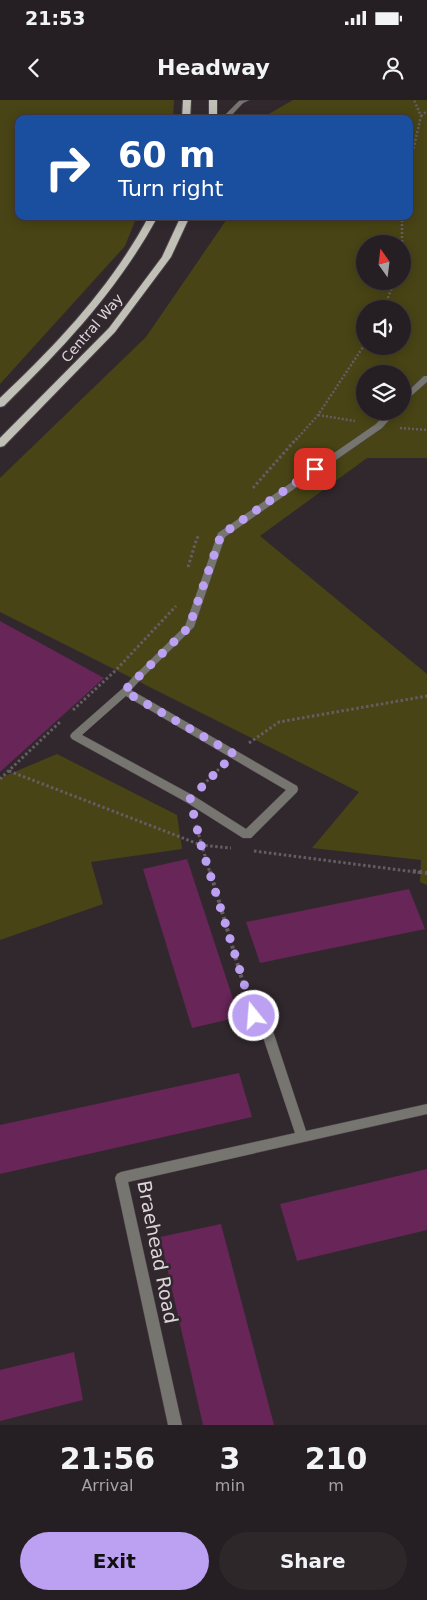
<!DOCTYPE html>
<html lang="en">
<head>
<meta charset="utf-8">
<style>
	body { margin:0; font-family:"DejaVu Sans",sans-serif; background:#2d272a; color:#f1f3f6; height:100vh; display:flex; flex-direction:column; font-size:19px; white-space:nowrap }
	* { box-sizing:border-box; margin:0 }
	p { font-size:16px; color:#a3a2a5 }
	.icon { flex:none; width:28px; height:28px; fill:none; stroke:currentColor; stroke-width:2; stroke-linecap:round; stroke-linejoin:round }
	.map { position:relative; height:1325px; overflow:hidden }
	.panel { display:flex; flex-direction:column; background:#251e22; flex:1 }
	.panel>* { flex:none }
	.hud { position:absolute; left:15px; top:15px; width:398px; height:105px; border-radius:10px; box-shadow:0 2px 12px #0003,0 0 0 1px #423c40; background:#1a4fa0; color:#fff; overflow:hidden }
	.needle { width:32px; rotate:346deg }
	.tools { position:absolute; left:356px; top:135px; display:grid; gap:10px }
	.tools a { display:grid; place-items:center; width:55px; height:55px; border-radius:50%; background:#251e22; box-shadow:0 2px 12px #0003,0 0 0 1px #423c40; font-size:25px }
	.pin { position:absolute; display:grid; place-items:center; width:42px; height:42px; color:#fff; margin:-21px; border-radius:10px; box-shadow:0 2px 8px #0006 }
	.me { position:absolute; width:55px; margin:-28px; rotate:343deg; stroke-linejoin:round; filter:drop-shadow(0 0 4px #0008) }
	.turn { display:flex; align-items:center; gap:18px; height:105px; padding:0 20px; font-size:22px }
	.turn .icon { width:65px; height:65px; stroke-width:2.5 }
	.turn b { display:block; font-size:35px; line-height:42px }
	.eta { display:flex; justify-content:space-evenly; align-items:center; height:85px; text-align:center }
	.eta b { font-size:30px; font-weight:700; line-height:35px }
	.primary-button { display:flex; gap:10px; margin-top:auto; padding:10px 20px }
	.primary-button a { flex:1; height:58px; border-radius:30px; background:#bca0f2; color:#111; font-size:20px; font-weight:700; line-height:58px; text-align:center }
	.primary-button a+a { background:#2d272a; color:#f1f3f6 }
	.status { display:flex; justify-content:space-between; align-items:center; height:35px; padding:0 25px; background:#251e22; direction:ltr }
	.status svg { height:14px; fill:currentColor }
	header { display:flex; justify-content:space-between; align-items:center; height:65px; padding:0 20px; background:#251e22; font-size:22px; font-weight:700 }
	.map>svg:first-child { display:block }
	.green { fill:#484415; fill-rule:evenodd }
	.building { fill:#672558 }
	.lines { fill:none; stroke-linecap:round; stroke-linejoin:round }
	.lane-casing { stroke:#4c444a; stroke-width:1 }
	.street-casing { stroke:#4c444a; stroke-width:1 }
	.primary-casing { stroke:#4c444a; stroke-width:2 }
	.path-far2 { stroke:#655d63; stroke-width:2.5; stroke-dasharray:2 2; stroke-linecap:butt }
	.path-far1 { stroke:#655d63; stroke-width:3; stroke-dasharray:2.5 2.5; stroke-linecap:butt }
	.path { stroke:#655d63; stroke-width:4; stroke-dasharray:3 3; stroke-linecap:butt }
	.lane { fill:#767570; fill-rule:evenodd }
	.street { fill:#767570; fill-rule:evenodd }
	.primary { fill:#c1c0b6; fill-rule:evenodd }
	.route { stroke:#bca0f2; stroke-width:9; stroke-dasharray:0 16.2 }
	.labels { text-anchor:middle; stroke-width:5; stroke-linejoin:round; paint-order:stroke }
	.far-street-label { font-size:14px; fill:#dcd6da; stroke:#31282e }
	.near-street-label { font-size:19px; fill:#dcd6da; stroke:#31282e }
</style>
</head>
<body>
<div class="status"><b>21:53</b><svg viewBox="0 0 49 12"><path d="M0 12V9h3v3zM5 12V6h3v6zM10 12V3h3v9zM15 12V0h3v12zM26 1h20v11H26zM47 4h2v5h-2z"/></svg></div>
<header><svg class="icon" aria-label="back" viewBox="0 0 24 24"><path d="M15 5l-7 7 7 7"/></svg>Headway<svg class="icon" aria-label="person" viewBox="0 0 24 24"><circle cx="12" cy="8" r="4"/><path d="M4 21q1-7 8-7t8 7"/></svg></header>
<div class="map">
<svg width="427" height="1325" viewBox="0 0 427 1325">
	<rect width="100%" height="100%" fill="#31282e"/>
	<path class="green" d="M0,0h174l-1,19h-154v97h118l-12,30 -125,138z
		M293,0h134v358h-60l-107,78 167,138v211l-7,-3 1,-22 -109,-12 47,-56 -359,-180v-134l146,-141 83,-121h180v-97h-149zM365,144h37v37h-37zM365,209h37v37h-37zM365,274h37v37h-37z
		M57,654l120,61 5,34 -91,13 12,42 -103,36v-162z"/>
	<path class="building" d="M0,521l104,57 -104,94z
		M187,759l52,158 -47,11 -49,-159z
		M409,789l16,40 -165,34 -14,-41z
		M239,973l13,44 -252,57v-49z
		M427,1069v61l-130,31 -17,-57z
		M221,1124l53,201h-71l-43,-188z
		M74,1252l9,48 -83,21v-51z"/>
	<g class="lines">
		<defs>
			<path id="lane" d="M137,575l5,3 -11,12 166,96 1,3 -1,3 -46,46h-8l-57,-36 -114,-63 -2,-3 2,-3 50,-44 12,-13zM126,596l160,94 -40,39 -52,-33 -112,-61z"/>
			<path id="street" d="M249,0l-6,3 -15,16h-7l18,-18z
				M424,276h3v6l-25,22v-7z
				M388,311h9l-15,17 -157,109 -31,90 -54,53h-6l-2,-2 2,-2 51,-50 33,-93 158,-109z
				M262,911l4,2 2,3 38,115 121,-27v10l-299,68 54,243h-14l-53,-247 2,-4 4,-2 174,-39 -39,-117 2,-3z"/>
			<path id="primary" d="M183,0h8l-1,19h-8z
				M209,0h8v19h-8z
				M149,116h9c-40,74 -95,132 -154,190l-4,1v-9c58,-55 111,-111 149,-182z
				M181,116h9l-19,41 -56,75 -111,114 -4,1v-9l109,-110 53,-71z"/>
		</defs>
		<use href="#lane" class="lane-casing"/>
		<use href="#street" class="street-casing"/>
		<use href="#primary" class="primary-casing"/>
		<path class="path-far2" d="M421,16l6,-5
			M409,68l12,-52 -7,-16
			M402,116v28
			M383,209l12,-28
			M318,315l37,6
			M400,328l27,2
			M296,340l22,-25 47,-71"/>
		<path class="path-far1" d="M253,388l44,-50
			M188,467l9,-29 3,-2
			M73,610l43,-40 60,-64
			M249,643l30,-21 148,-26
			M9,671l192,74 30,3
			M0,679l61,-58
			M203,685l17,-17
			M196,725l14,48
			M254,751l169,22"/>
		<path class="path" d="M210,771l39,132
			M413,771l14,2"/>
		<use href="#lane" class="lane"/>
		<use href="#street" class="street"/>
		<use href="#primary" class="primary"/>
	</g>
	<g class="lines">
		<path class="route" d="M254,916l-53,-171 -11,-46 44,-45 -110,-63 65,-64 32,-92 94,-66"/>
	</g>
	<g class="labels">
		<g class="far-street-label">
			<text transform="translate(92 228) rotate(-49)" y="5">Central Way</text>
		</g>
		<g class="near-street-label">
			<text transform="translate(158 1152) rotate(79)" y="7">Braehead Road</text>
		</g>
	</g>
</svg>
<div class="tools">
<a><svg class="needle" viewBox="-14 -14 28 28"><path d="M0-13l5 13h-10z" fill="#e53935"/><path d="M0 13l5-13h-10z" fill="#a3a2a5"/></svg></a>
<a><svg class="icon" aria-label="sound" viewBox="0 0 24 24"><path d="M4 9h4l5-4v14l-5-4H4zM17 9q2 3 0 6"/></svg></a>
<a><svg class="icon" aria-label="layers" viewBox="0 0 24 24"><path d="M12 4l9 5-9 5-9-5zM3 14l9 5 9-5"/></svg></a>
</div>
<div class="pin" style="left:315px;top:369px;background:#d93025"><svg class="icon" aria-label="arrive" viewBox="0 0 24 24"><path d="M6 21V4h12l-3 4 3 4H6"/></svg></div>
<svg class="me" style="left:254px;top:916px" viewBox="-20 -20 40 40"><circle r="17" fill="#bca0f2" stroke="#fff" stroke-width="3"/><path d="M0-11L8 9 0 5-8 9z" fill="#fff"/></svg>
<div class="hud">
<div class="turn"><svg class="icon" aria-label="right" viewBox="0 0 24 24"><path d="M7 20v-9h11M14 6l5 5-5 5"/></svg><div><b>60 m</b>Turn right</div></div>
</div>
</div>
<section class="panel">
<div class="eta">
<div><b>21:56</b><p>Arrival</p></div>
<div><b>3</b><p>min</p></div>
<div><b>210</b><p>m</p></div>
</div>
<div class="primary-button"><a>Exit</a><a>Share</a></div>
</section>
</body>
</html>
